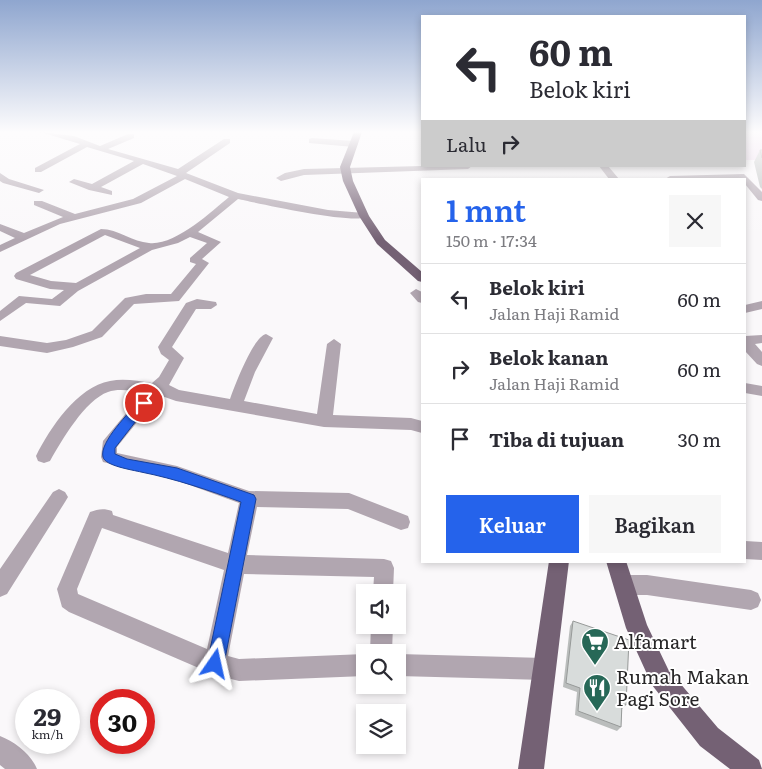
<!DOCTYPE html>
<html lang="id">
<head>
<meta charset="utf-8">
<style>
	body { margin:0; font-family:Literata,serif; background:#f7f7f7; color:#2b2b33; height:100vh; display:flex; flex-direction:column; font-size:19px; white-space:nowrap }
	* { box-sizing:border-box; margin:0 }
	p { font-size:16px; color:#7c7c81 }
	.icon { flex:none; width:28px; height:28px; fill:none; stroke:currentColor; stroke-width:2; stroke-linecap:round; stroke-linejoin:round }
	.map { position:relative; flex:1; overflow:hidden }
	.side { position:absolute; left:421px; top:178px; width:325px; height:385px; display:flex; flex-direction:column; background:#fff; border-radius:0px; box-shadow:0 2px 8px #0003 }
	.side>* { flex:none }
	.top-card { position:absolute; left:421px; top:15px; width:325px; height:152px; border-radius:0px; box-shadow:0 2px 8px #0003; background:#fff; color:#2b2b33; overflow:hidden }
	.controls { position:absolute; left:356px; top:584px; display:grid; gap:10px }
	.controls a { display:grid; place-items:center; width:50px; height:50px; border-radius:0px; background:#fff; box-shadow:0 2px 8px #0003; font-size:25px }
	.speed { position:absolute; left:15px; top:689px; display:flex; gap:10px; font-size:25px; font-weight:700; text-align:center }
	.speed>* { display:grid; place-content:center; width:65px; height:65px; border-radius:50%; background:#fff; box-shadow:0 2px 8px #0003; line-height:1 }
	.speed small { font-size:12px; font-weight:400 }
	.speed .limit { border:8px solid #d22; background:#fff; color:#111 }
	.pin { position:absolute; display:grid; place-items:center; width:42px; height:42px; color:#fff; margin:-21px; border:2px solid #fff; border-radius:50%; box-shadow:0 1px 5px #0007 }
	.me { position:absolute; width:55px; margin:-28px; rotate:11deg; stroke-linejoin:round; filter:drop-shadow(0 0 4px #0008) }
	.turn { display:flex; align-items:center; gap:18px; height:105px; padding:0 25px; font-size:22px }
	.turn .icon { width:65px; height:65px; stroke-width:2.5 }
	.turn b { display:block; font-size:35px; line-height:42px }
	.then { display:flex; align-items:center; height:48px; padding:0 25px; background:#0003; gap:10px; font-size:19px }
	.round { display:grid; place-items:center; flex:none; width:52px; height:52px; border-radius:0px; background:#f7f7f7 }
	.overview { display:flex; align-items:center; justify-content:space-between; height:85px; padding:0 25px }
	h1 { font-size:30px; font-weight:600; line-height:38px; color:#2563eb }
	.button { display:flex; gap:10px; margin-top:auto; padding:10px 25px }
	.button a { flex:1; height:58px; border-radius:0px; background:#2563eb; color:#fff; font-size:20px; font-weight:600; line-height:58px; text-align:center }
	.button a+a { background:#f7f7f7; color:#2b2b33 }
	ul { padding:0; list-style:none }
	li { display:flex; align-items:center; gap:15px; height:70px; padding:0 25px; border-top:1px solid #e1e1e2 }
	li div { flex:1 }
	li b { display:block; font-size:19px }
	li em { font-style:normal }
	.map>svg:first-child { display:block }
	.green { fill:#ecd7eb }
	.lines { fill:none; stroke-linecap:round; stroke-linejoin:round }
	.minor { fill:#b1a6b0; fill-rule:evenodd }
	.major { fill:#746174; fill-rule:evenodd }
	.wall { fill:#babdbc }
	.building { fill:#d8dcdb; stroke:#979a99 }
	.route { fill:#2563eb; stroke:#184099 }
	.labels { text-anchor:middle; stroke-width:4; stroke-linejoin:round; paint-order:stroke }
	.near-poi-label { font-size:19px; fill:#272627; stroke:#fff; text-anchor:start }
</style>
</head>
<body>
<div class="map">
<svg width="762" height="769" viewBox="0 0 762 769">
	<rect width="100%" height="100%" fill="#faf8fa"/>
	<path class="green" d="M745,132h17v28h-17z"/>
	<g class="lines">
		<path class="minor" d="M40,132l34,4 26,10 28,-12h6v4l-26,11 70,20 46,-30h6v4l-44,30 52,20 90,17 36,3 5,3c-10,10 -112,-13 -131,-17l-40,33 23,10 -19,17 7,4 -30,38 -45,3 -32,33 -29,10 -26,6 -47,-7v-10l47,7 19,-3 26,-9 33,-33 21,-4h25l25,-30 -6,-2v-4l17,-15 -17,-6 -12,6 -26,7 -74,41 -18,15 -34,-3 -26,18v-10l19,-15 33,3 12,-9 -14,-1 -34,-10 -2,-3 2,-3 85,-44c17,0 32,13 48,14 26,3 62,-31 80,-46l-44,-18 -44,24 -81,21 -60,28v-7l15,-7 -15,-7v-7l24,9 39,-16 -29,-12v-4h8l33,13 58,-15 44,-23 -34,-12 -42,23 11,4v4l-23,-5 -20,-8 5,-3 18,5 42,-23 -47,-14 -46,25h-6v-4l45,-24zM105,235l35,13 -64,35 -25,-2 -21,-6z
			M312,138l42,3 4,3 -4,3 -45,-4v-4z
			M422,166h50l-4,3 -164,6 -23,6 -5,-3 9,-5 19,-4z
			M599,166h9l11,13h-10z
			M0,173l9,6 35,11 -5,3 -36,-10 -3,-2z
			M744,174l18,18v9l-4,-1 -13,-16v-5h-80l5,-3z
			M416,289l6,3v11l-4,-1 -8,-9z
			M197,299l19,3 1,3 -6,4h-15l-24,38 12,11 -15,27 10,5 51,9c5,-14 23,-62 36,-65l7,4 -18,34 -11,29 73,13 10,-70 7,-5 7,5 -8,71 78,3 11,3v12l-11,-3 -87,-3 -148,-26 -17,-6 -42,52v6l60,13 72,25 100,2 59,23 2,6 -2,6 -7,2 -53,-21 -91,-2 -10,48 137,4 7,2 3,7 -1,24h-20l1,-15 -130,-3 -16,82 11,3 126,-5v22l-126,5 -24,-6 -146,-63 -7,-5 -5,-18 33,-77c8,-3 14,-4 22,-1l1,4 115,38 11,-50 -63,-23 -73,-18 -2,-5 2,-16 40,-48c-10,-2 -24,-5 -35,-1 -23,8 -46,48 -58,69l-6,2 -6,-2 -2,-5c14,-28 41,-69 74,-75 14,-3 28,0 42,2l7,-6 10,-17 -8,-6 -3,-7 28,-44zM102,528l122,42 -17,79 -129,-55 -1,-5z
			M762,301v8l-17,4v-8z
			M762,335v8l-7,1 7,8v14l-5,-2 -12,-13v-15z
			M745,383l17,3v10l-17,-3z
			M59,489l6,3 3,5 -3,5 -58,92 -7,3v-28l53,-77z
			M745,541l17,1v18l-17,-1z
			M624,575h23l104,15 7,3 3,7 -3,7 -7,3 -104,-15h-23l-7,-3 -3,-7 3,-7z
			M371,625h22l-1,27h-22z
			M398,654l146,4 8,3 3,8 -3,8 -8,3 -146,-4z
			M0,736c15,6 31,18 37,33h-32l-5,-4z"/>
		<path class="major" d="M354,132h8l-12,35 3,14 16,35 16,24 37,32v10l-4,-1 -41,-37 -18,-28 -16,-35 -3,-14z
			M549,561h20l-25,208h-26z
			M606,561h20l21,64 21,44 50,59 41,32 3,9h-32l-30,-23 -48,-61 -26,-57z"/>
	</g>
	<path class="wall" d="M760,150h2v39l-2,-2 -6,-25z
		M573,621l53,84 -4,4 -1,18 -4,4 -42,-16 2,-23 -14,-5 7,-61z"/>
	<path class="building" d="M760,150h2v8z
		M573,621l56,19 -3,65 -4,-2 -1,24 -43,-16 2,-23 -14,-5z"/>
	<linearGradient id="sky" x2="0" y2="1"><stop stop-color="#8fa6cf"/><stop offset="0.55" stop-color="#fdfcfd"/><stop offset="1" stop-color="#fdfcfd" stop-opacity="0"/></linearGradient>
	<rect width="762" height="240" fill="url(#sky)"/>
	<path class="route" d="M144,399l6,4 -35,45v6l12,5 50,9 77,27 2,4 -32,165 -3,6 -6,2 -6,-2 -2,-6 34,-162c-33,-12 -65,-23 -100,-30 -8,-2 -36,-6 -38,-15 -4,-15 27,-45 37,-57z"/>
	<defs>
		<symbol id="supermarket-pin" viewBox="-11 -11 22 30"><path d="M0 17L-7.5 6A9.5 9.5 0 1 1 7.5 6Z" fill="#276857" stroke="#fff"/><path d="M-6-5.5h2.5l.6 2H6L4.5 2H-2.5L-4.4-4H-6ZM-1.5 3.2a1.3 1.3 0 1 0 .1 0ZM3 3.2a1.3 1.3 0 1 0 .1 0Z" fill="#fff"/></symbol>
		<symbol id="restaurant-pin" viewBox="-11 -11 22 30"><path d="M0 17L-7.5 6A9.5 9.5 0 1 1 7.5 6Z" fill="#276857" stroke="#fff"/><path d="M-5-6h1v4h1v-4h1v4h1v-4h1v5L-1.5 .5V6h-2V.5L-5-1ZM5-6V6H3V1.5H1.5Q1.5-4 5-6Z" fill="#fff"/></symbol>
	</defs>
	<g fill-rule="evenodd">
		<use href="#supermarket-pin" x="579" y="626" width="32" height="43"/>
		<use href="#restaurant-pin" x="581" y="672" width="32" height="43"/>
	</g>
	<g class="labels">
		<g class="near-poi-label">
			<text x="614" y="649">Alfamart</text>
			<text x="616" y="684">Rumah Makan<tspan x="616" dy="22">Pagi Sore</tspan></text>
		</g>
	</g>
</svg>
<div class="controls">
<a><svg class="icon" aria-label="sound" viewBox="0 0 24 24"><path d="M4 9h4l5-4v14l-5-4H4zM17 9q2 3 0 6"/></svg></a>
<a><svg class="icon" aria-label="search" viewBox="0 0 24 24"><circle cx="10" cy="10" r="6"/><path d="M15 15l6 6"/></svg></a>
<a><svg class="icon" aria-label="layers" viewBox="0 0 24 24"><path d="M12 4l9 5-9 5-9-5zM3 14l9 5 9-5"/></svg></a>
</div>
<div class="speed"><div>29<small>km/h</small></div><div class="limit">30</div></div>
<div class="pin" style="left:144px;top:403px;background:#d93025"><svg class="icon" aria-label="arrive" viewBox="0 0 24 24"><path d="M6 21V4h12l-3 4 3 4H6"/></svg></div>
<svg class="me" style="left:215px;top:664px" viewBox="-20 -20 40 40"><path d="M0-17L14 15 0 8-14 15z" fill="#2563eb" stroke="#fff" stroke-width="4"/></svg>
<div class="top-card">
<div class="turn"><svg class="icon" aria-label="left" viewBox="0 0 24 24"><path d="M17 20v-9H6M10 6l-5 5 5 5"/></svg><div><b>60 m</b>Belok kiri</div></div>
<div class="then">Lalu<svg class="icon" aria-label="right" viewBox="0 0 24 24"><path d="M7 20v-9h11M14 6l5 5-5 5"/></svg></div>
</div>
<section class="side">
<div class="overview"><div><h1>1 mnt</h1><p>150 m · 17:34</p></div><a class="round"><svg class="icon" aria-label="close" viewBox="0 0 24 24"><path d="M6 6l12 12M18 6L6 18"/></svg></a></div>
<ul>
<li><svg class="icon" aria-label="left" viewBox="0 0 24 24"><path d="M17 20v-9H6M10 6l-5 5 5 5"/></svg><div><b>Belok kiri</b><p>Jalan Haji Ramid</p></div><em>60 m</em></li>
<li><svg class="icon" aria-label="right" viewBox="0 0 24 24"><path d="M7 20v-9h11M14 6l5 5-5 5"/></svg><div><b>Belok kanan</b><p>Jalan Haji Ramid</p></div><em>60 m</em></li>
<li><svg class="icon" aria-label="arrive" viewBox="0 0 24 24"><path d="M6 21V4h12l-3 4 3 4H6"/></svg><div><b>Tiba di tujuan</b></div><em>30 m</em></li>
</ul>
<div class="button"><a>Keluar</a><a>Bagikan</a></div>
</section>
</div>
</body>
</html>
